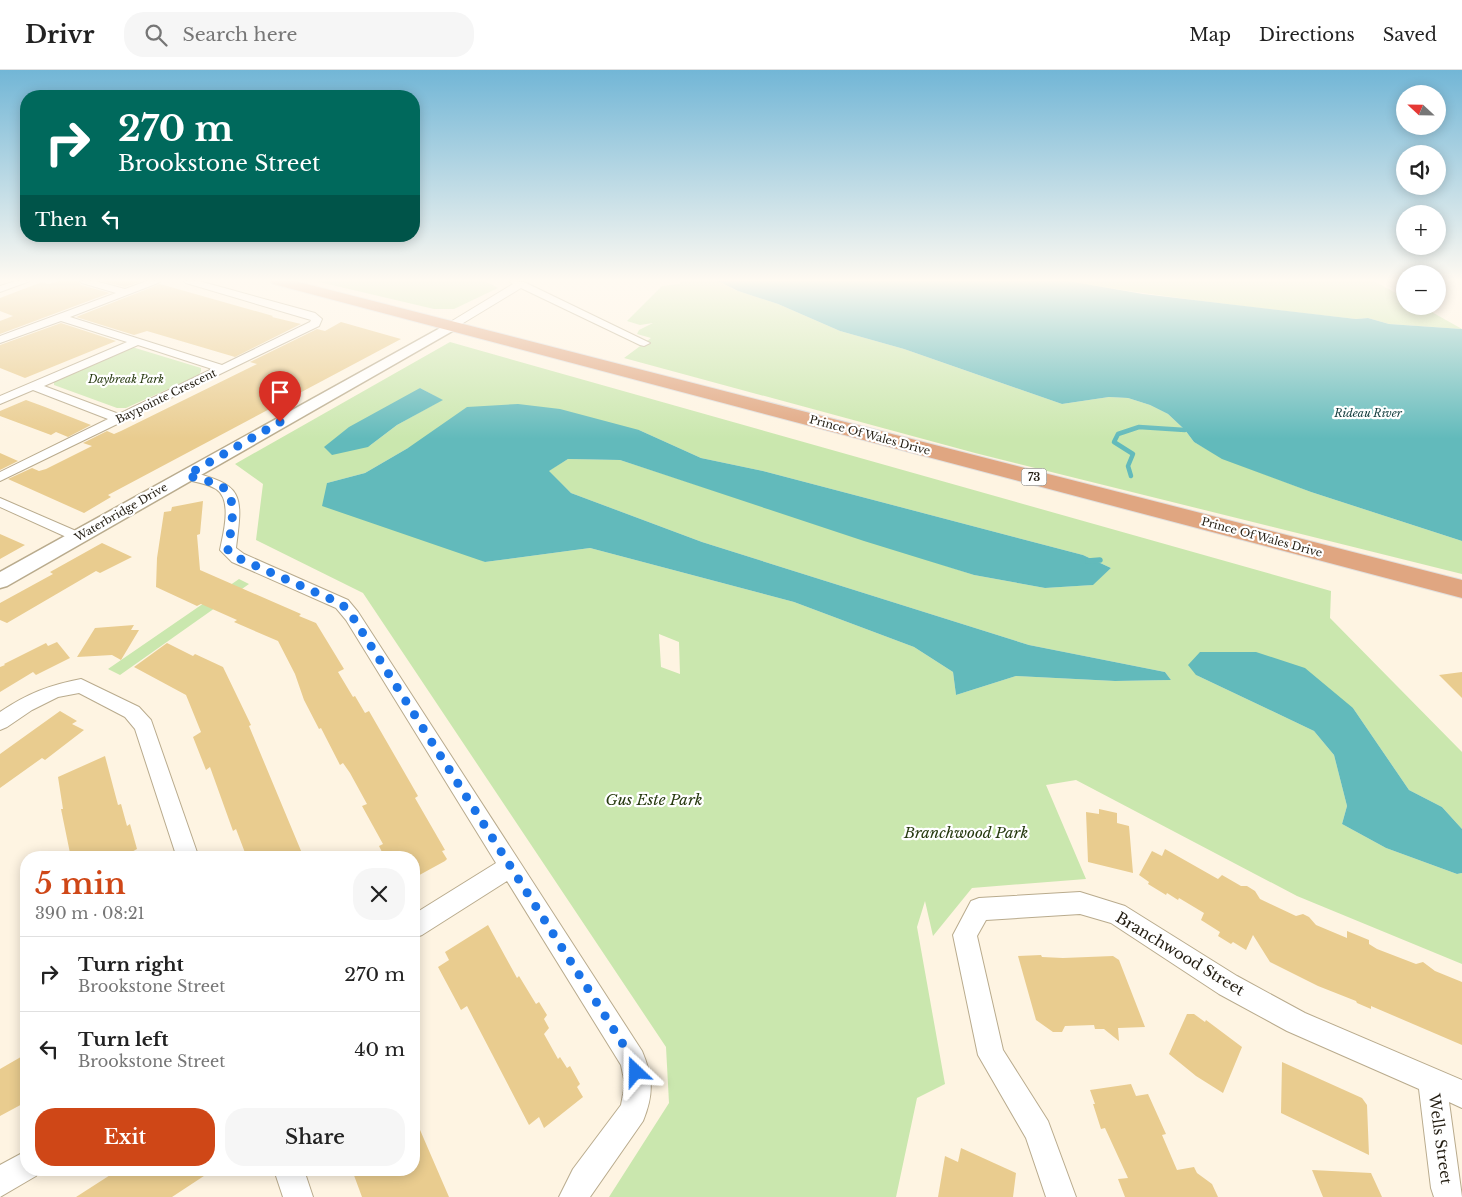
<!DOCTYPE html>
<html lang="en">
<head>
<meta charset="utf-8">
<style>
	body { margin:0; font-family:"Libre Baskerville",serif; background:#f6f6f6; color:#222; height:100vh; display:flex; flex-direction:column; font-size:19px; white-space:nowrap }
	* { box-sizing:border-box; margin:0 }
	p { font-size:16px; color:#767676 }
	.icon { flex:none; width:28px; height:28px; fill:none; stroke:currentColor; stroke-width:2; stroke-linecap:round; stroke-linejoin:round }
	.map { position:relative; flex:1; overflow:hidden }
	.panel { position:absolute; left:20px; top:781px; width:400px; height:325px; display:flex; flex-direction:column; background:#fff; border-radius:20px; box-shadow:0 2px 12px #0003 }
	.panel>* { flex:none }
	.hud { position:absolute; left:20px; top:20px; width:400px; height:152px; border-radius:20px; box-shadow:0 2px 12px #0003; background:#00695c; color:#fff; overflow:hidden }
	.needle { width:32px; rotate:292deg }
	.tools { position:absolute; left:1396px; top:15px; display:grid; gap:10px }
	.tools a { display:grid; place-items:center; width:50px; height:50px; border-radius:50%; background:#fff; box-shadow:0 2px 12px #0003; font-size:25px }
	.pin { position:absolute; display:grid; place-items:center; width:42px; height:42px; color:#fff; margin:-51px -21px; border-radius:50% 50% 50% 0; rotate:-45deg; box-shadow:0 0 5px #0007 }
	.pin .icon { rotate:45deg }
	.me { position:absolute; width:55px; margin:-28px; rotate:337deg; stroke-linejoin:round; filter:drop-shadow(0 0 4px #0008) }
	.turn { display:flex; align-items:center; gap:18px; height:105px; padding:0 15px; font-size:22px }
	.turn .icon { width:65px; height:65px; stroke-width:2.5 }
	.turn b { display:block; font-size:35px; line-height:42px }
	.then { display:flex; align-items:center; height:48px; padding:0 15px; background:#0003; gap:10px; font-size:19px }
	.round { display:grid; place-items:center; flex:none; width:52px; height:52px; border-radius:20px; background:#f6f6f6 }
	.head { display:flex; align-items:center; justify-content:space-between; height:85px; padding:0 15px }
	h1 { font-size:30px; font-weight:600; line-height:38px; color:#cf4717 }
	.action { display:flex; gap:10px; margin-top:auto; padding:10px 15px }
	.action a { flex:1; height:58px; border-radius:20px; background:#cf4717; color:#fff; font-size:20px; font-weight:600; line-height:58px; text-align:center }
	.action a+a { background:#f6f6f6; color:#222 }
	ul { padding:0; list-style:none }
	li { display:flex; align-items:center; gap:15px; height:75px; padding:0 15px; border-top:1px solid #e0e0e0 }
	li div { flex:1 }
	li b { display:block; font-size:19px }
	li em { font-style:normal }
	header { display:flex; align-items:center; gap:30px; box-sizing:border-box; height:70px; padding:0 25px; background:#fff; border-bottom:1px solid #e0e0e0 }
	header strong { font-size:24px }
	nav { display:flex; gap:28px; margin-inline-start:auto; font-size:18px }
	.search { width:350px; height:45px; background:#f6f6f6; display:flex; align-items:center; gap:12px; box-sizing:border-box; padding:0 18px; border-radius:20px; color:#767676; font-size:19px }
	.map>svg:first-child { display:block }
	.green { fill:#cae7ae; fill-rule:evenodd }
	.water { fill:#62babb }
	.lines { fill:none; stroke-linecap:round; stroke-linejoin:round }
	.stream-far1 { stroke:#62babb; stroke-width:4.5 }
	.stream { stroke:#62babb; stroke-width:5.5 }
	.building { fill:#e9cc8f }
	.minor-casing { stroke:#b9ab8d; stroke-width:2 }
	.tertiary-casing { stroke:#b9ab8d; stroke-width:3 }
	.primary-casing { stroke:#e0dfde; stroke-width:2 }
	.minor { fill:#fff; fill-rule:evenodd }
	.tertiary { fill:#fff; fill-rule:evenodd }
	.primary { fill:#e0a681; fill-rule:evenodd }
	.route { stroke:#1a73e8; stroke-width:9; stroke-dasharray:0 16.2 }
	.labels { text-anchor:middle; stroke-width:4.5; stroke-linejoin:round; paint-order:stroke }
	.far-park-label { font-size:11px; font-style:italic; fill:#273a10; stroke:#fff }
	.far-street-label { font-size:11px; fill:#231d12; stroke:#fff }
	.far-water-label { font-size:11px; font-style:italic; fill:#113b3c; stroke:#fff }
	.shield { fill:#fff; stroke:#656159; stroke-width:1 }
	.shield-label { font-size:11px; font-weight:bold; fill:#231d12 }
	.near-park-label { font-size:15px; font-style:italic; fill:#273a10; stroke:#fff }
	.near-street-label { font-size:15px; fill:#231d12; stroke:#fff }
</style>
</head>
<body>
<header>
<strong>Drivr</strong>
<div class="search"><svg class="icon" aria-label="search" viewBox="0 0 24 24"><circle cx="10" cy="10" r="6"/><path d="M15 15l6 6"/></svg>Search here</div>
<nav><a>Map</a><a>Directions</a><a>Saved</a></nav>
</header>
<div class="map">
<svg width="1462" height="1127" viewBox="0 0 1462 1127">
	<rect width="100%" height="100%" fill="#fef4e2"/>
	<path class="green" d="M315,211h170l13,7 -44,21h-20z
		M681,211h37l17,9 43,14 62,27 64,18 158,55 47,-7 19,1 22,7 18,9 17,16 9,12 28,16 89,34 151,49v33l-487,-121 -351,-95 27,-20 -14,-4 2,-4 14,-7 -13,2 -13,-4 35,-35 18,-2z
		M1068,211h306l31,17v8h16l41,23 -73,-5 -21,-6 -12,1c-96,-11 -192,-21 -288,-38z
		M450,272l881,249 -1,27 132,134v77l-20,-22 -33,-17 -56,-82 -157,-33 118,56 20,24 13,51 -5,18 44,24 71,26 5,-1v91l-165,-68 -221,-116 -30,5 40,94 -114,9 -39,48 -8,-35 -8,26 28,157 -28,14 -21,99h-287l60,-94 -3,-56 -303,-454 -107,-53 7,-56 -28,-20zM420,318l22,12 -45,25 -29,22zM639,360l62,28 62,13 320,84 28,13 -19,17 -47,3 -71,-13 -354,-115 -52,-1 -20,12 23,22 131,49 327,103 136,27 6,8 -56,1 -99,-5 -60,19 -3,-23 -39,-25 -120,-45 -204,-54 -105,14 -158,-79 38,-10 43,-25zM659,564l20,8 1,32 -19,-7z
		M132,277l69,21v3l-2,4 -73,33h-9l-63,-23v-3l5,-4z
		M239,509l10,5 -129,91 -12,-6z"/>
	<path class="water" d="M718,211h350l75,13 213,25 12,-1 21,6 73,5v212l-151,-49 -89,-33 -28,-17 -9,-12 -17,-16 -18,-9 -22,-7 -19,-1 -47,7 -158,-55 -64,-18 -62,-27 -40,-13z
		M420,318l23,12 -46,25 -29,22 -36,8 -8,-8 25,-20z
		M518,334l42,5 79,21 62,28 62,13 320,84 28,13 -18,17 -48,3 -71,-13 -110,-34 -244,-81 -52,-1 -19,12 22,22 131,49 327,103 136,27 6,8 -56,1 -99,-5 -60,19 -3,-23 -39,-25 -120,-45 -204,-54 -105,14 -163,-56 5,-23 38,-10 43,-25 59,-41z
		M1200,582h56l49,16 48,40 56,82 33,17 20,22v44l-5,1 -71,-26 -44,-24 5,-18 -13,-51 -20,-24 -118,-56 -8,-10z"/>
	<g class="lines">
		<path class="stream-far1" d="M1131,406l-3,-10 5,-12 -19,-12 4,-8 21,-7 46,3"/>
		<path class="stream" d="M1088,491l12,-1"/>
	</g>
	<path class="building" d="M59,211h19l3,4 29,8 -110,41v-13l13,-5 -13,-5v-13l42,-16 7,2z
		M101,211h41l-17,6z
		M160,214l113,32 -1,1 29,7 -66,33 -88,-26 -13,4 -58,-18z
		M341,252l60,17 -293,156 3,2 -27,16 -76,-34 24,-11 7,3 7,-2 46,-23 -9,-3 24,-12 7,3 7,-3 136,-67 -7,-2 67,-33 8,2z
		M61,253l55,18 -91,37 -25,-10v-23z
		M26,330l19,7 46,18 -23,12 -12,-5 -5,3 -51,-19v-5z
		M0,383l18,8 -18,9z
		M203,431l-3,33 -3,1 3,35 101,44 -2,2 17,7 28,46 -6,3 15,25 2,-1 10,17 4,-2 49,85 -3,2 30,52 -3,1 5,8 -2,2 -31,17v-20h-29l-6,-12 4,-2 -21,-38 5,-2 -17,-31 -7,-10 -3,2 -19,-37 -2,1 -15,-29 -9,-26 -17,-33 -44,-19 3,-2 -36,-16 -4,2 -41,-19 1,-29 7,-46 7,-1 1,-4z
		M0,464l25,11 -25,14z
		M102,473l30,14 -32,16 -4,-2 -89,52 -7,-3v-17l53,-29 -3,-2z
		M134,555l-3,5h8l-18,30 -9,-5 -35,2 18,-29z
		M57,572l13,16 -34,17 -3,-3 -33,20v-25l5,-2 -1,-1 42,-21 2,3z
		M167,573l26,13 2,-2 28,13 28,58 -2,1 55,132h-57l-11,-29 -3,2 -23,-64 -4,3 -13,-33 8,-5 -15,-37 -52,-28z
		M1462,602v26l-23,-23z
		M60,641l17,10 -5,3 12,6 -39,30 -3,-2 -42,30v-34z
		M105,686l13,49 3,-1 6,22 3,-2 7,25 -9,5 1,4h-58l-10,-49h2l-5,-32z
		M1099,739l18,4v10l12,3 4,47 -45,-11 -2,-50 13,2z
		M1165,779l53,30 4,-4 19,11h6l8,5 5,8 36,17 7,-2 6,3 7,8 31,13v-7l22,9v4l8,5 39,15 7,-2 12,9 27,11v63l-91,-39v3l-14,-6 -1,-2 -38,-15 -48,-24 -17,-27 -7,15 -13,-8 -2,2 -13,-8 2,-4 -19,-12 3,-7 -25,-15 -1,2 -11,-7 -1,2 -18,-11 1,-2 -10,-7 13,-24 10,5z
		M488,855l29,53 2,-2 17,28 3,-2 8,13 -3,4 5,9 -5,6 14,25 2,-2 7,11 3,-2 10,18 -3,3 6,10 -39,31 -5,-11 -10,8 -62,-119 -6,4 -23,-43 11,-7 -4,-8z
		M1041,885l1,2 21,1 50,-2 6,4 26,67 -27,1 1,13 -15,-12h-9l-1,-4 -29,1 -3,6h-9l-17,-12 -18,-64z
		M1187,944h7l11,8 1,-2 36,27 -19,46 -27,-17 -27,-22z
		M26,984v48l-26,14v-47z
		M1282,992l80,36 5,7 2,50 -88,-42z
		M1131,1014l5,12 12,-2 18,40 -4,1 15,35 17,-3 3,6 15,11 6,13h-93l-7,-18 10,-1 -23,-50 -4,1 -8,-25h2l-5,-14z
		M414,1046l35,81h-87l-10,-27h62z
		M961,1078l55,25 -3,24h-75l7,-41 13,6z
		M118,1100h95l-41,27h-96z
		M1312,1100l59,3 11,24h-59z"/>
	<g class="lines">
		<defs>
			<path id="minor" d="M16,211h14l-30,11v-6z
				M80,211h15l30,8 22,-8h13l-2,2 -88,34 152,48 88,-43 1,-2 -125,-37 -2,-2h15l116,32 7,6 -3,7 -319,155v-9l108,-53 -75,-29 -33,14v-8l127,-54 -66,-21 -61,22v-7l116,-43 -34,-10zM138,275l74,24 -93,45 -75,-28z
				M509,211l15,1 126,61 -6,3 -4,-1 -119,-57 -66,40h-8l-1,-2 1,-2 66,-40z
				M187,401c57,14 56,22 49,77l8,6 104,46 10,12 284,439c11,26 12,43 1,70l-53,76h-31l14,-28 48,-64 4,-21 -4,-19 -114,-184 -85,54 -8,3v-24l82,-51 -150,-243 -10,-12 -104,-46 -12,-12c3,-16 13,-50 -4,-61 -9,-6 -23,-7 -34,-11l-2,-3 2,-3z
				M0,428l83,36 3,3 -3,3h-10l-73,-33z
				M81,609l58,28 12,13 48,138h-22l-42,-129 -10,-12 -46,-24 -21,4 -26,13 -25,17 -7,3v-18c27,-18 49,-27 81,-33z
				M1080,822l45,14 112,70 68,37 157,67v28l-13,-6 13,95h-28l-3,-9 -12,-99 -132,-58 -68,-37 -108,-71 -31,-9 -94,6 -9,16 26,114 45,71 28,76h-30l-20,-59 -48,-83 -25,-120 18,-34 8,-3z
				M26,1081v19h13l-3,6 -36,21v-32z
				M274,1100h30l9,27h-30z"/>
			<path id="tertiary" d="M451,252l7,4 -2,3 -449,257 -7,2v-16z"/>
			<path id="primary" d="M270,211h25l1167,299v18l-1189,-314z"/>
		</defs>
		<use href="#minor" class="minor-casing"/>
		<use href="#tertiary" class="tertiary-casing"/>
		<use href="#primary" class="primary-casing"/>
		<use href="#minor" class="minor"/>
		<use href="#tertiary" class="tertiary"/>
		<use href="#primary" class="primary"/>
	</g>
	<linearGradient id="sky" x2="0" y2="1"><stop stop-color="#72b6d6"/><stop offset="0.57" stop-color="#fffaf2"/><stop offset="1" stop-color="#fffaf2" stop-opacity="0"/></linearGradient>
	<rect width="1462" height="369" fill="url(#sky)"/>
	<g class="lines">
		<path class="route" d="M280,352l-93,53c10,4 24,6 34,11 19,11 9,45 7,64l10,8 104,46 10,12 281,444 3,12"/>
	</g>
	<g class="labels">
		<g class="far-park-label">
			<text x="126" y="313">Daybreak Park</text>
		</g>
		<g class="far-street-label">
			<text transform="translate(166 326) rotate(-26)" y="4">Baypointe Crescent</text>
			<text transform="translate(870 365) rotate(15)" y="4">Prince Of Wales Drive</text>
			<text transform="translate(121 442) rotate(-30)" y="4">Waterbridge Drive</text>
			<text transform="translate(1262 467) rotate(15)" y="4">Prince Of Wales Drive</text>
		</g>
		<g class="far-water-label">
			<text x="1368" y="347">Rideau River</text>
		</g>
		<rect class="shield" x="1021.5" y="398.5" width="25" height="17" rx="4"/>
		<g class="shield-label">
			<text x="1034" y="411">73</text>
		</g>
		<g class="near-park-label">
			<text x="654" y="735">Gus Este Park</text>
			<text x="966" y="768">Branchwood Park</text>
		</g>
		<g class="near-street-label">
			<text transform="translate(1180 884) rotate(31)" y="5">Branchwood Street</text>
			<text transform="translate(1440 1069) rotate(82)" y="5">Wells Street</text>
		</g>
	</g>
</svg>
<div class="tools">
<a><svg class="needle" viewBox="-14 -14 28 28"><path d="M0-13l5 13h-10z" fill="#e53935"/><path d="M0 13l5-13h-10z" fill="#767676"/></svg></a>
<a><svg class="icon" aria-label="sound" viewBox="0 0 24 24"><path d="M4 9h4l5-4v14l-5-4H4zM17 9q2 3 0 6"/></svg></a>
<a>+</a>
<a>−</a>
</div>
<div class="pin" style="left:280px;top:352px;background:#d93025"><svg class="icon" aria-label="arrive" viewBox="0 0 24 24"><path d="M6 21V4h12l-3 4 3 4H6"/></svg></div>
<svg class="me" style="left:636px;top:1002px" viewBox="-20 -20 40 40"><path d="M0-17L14 15 0 8-14 15z" fill="#1a73e8" stroke="#fff" stroke-width="4"/></svg>
<div class="hud">
<div class="turn"><svg class="icon" aria-label="right" viewBox="0 0 24 24"><path d="M7 20v-9h11M14 6l5 5-5 5"/></svg><div><b>270 m</b>Brookstone Street</div></div>
<div class="then">Then<svg class="icon" aria-label="left" viewBox="0 0 24 24"><path d="M17 20v-9H6M10 6l-5 5 5 5"/></svg></div>
</div>
<section class="panel">
<div class="head"><div><h1>5 min</h1><p>390 m · 08:21</p></div><a class="round"><svg class="icon" aria-label="close" viewBox="0 0 24 24"><path d="M6 6l12 12M18 6L6 18"/></svg></a></div>
<ul>
<li><svg class="icon" aria-label="right" viewBox="0 0 24 24"><path d="M7 20v-9h11M14 6l5 5-5 5"/></svg><div><b>Turn right</b><p>Brookstone Street</p></div><em>270 m</em></li>
<li><svg class="icon" aria-label="left" viewBox="0 0 24 24"><path d="M17 20v-9H6M10 6l-5 5 5 5"/></svg><div><b>Turn left</b><p>Brookstone Street</p></div><em>40 m</em></li>
</ul>
<div class="action"><a>Exit</a><a>Share</a></div>
</section>
</div>
</body>
</html>
